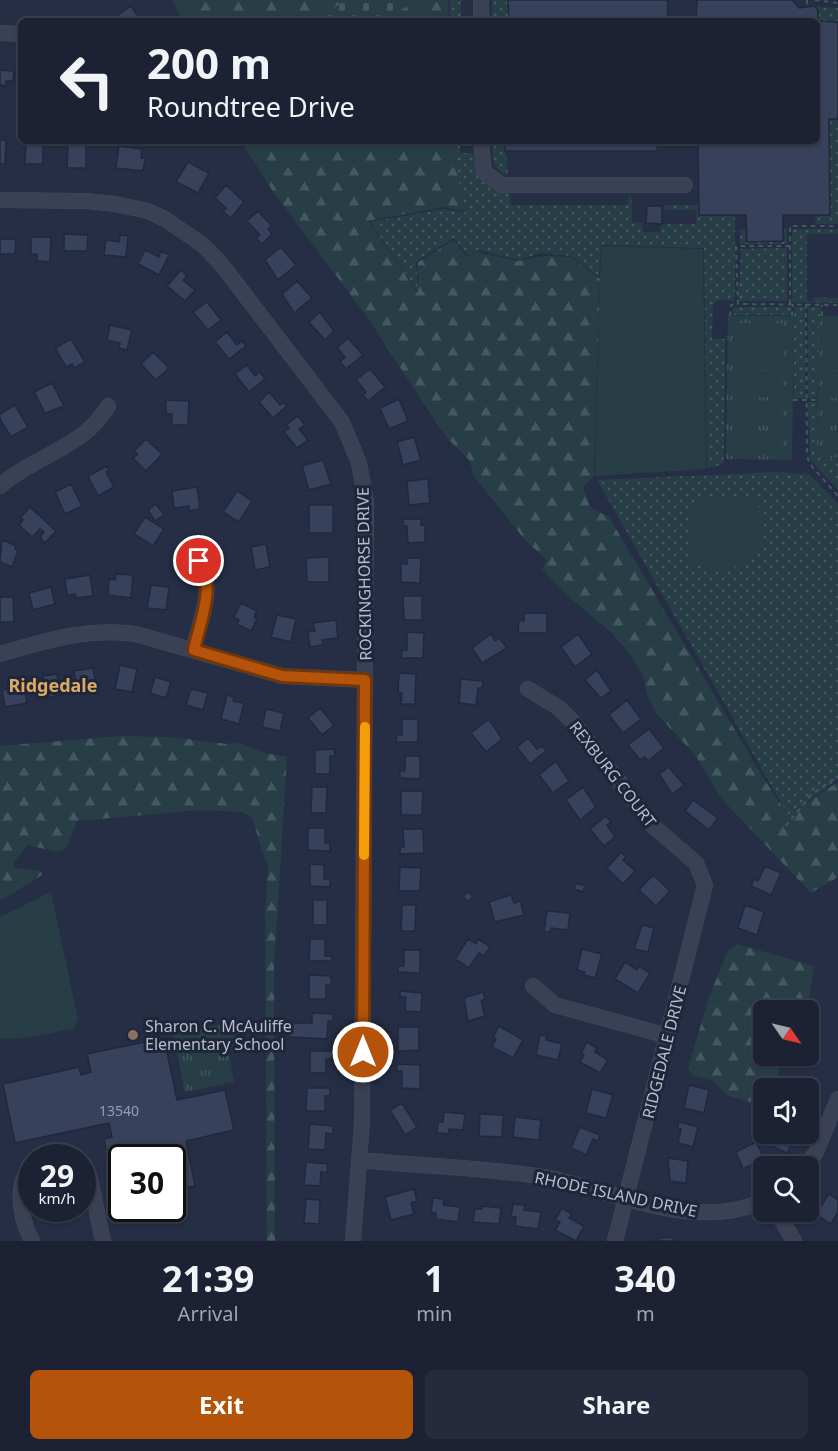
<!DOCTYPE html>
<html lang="en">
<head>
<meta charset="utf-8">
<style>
	body { margin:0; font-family:"Noto Sans",sans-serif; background:#252a3c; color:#f1f3f6; height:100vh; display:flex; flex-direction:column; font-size:22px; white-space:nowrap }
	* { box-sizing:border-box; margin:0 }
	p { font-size:20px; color:#a0a4ac }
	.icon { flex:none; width:33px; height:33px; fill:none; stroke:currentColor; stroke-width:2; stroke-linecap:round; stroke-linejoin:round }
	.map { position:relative; height:1241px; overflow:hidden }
	.details { display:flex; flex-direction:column; background:#1c2234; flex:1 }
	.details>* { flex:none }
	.hud { position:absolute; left:18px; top:18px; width:802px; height:126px; border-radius:9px; box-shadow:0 2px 4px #0004,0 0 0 2px #3a3f4f; background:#1c2234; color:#f1f3f6; overflow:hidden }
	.needle { width:39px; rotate:124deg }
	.fabs { position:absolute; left:753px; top:1000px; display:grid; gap:12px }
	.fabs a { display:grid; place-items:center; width:66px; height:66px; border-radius:9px; background:#1c2234; box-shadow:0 2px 4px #0004,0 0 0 2px #3a3f4f; font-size:30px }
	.speed { position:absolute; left:18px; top:1144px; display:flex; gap:12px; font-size:30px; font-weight:700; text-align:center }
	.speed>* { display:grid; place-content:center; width:78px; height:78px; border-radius:50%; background:#1c2234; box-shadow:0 2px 4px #0004,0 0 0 2px #3a3f4f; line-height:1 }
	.speed small { font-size:15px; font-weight:400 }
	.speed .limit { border:3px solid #111; border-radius:9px; background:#fff; color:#111 }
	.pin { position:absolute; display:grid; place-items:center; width:51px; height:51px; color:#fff; margin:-26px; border:3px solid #fff; border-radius:50%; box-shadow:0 2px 6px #0007 }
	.me { position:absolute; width:66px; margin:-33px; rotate:0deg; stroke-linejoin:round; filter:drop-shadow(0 0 4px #0008) }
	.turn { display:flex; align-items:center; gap:21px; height:126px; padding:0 30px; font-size:27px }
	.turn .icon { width:78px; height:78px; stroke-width:2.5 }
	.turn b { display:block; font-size:42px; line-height:51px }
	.eta { display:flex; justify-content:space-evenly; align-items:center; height:102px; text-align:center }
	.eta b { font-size:36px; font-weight:700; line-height:42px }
	.button { display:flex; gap:12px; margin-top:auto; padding:12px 30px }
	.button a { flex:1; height:69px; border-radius:9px; background:#b45309; color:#fff; font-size:24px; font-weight:700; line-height:69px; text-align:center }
	.button a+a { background:#252a3c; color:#f1f3f6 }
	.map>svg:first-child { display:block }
	.grass { fill:url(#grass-dots) }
	.forest { fill:url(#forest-firs) }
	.cemetery { fill:url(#cemetery-stones) }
	.park { fill:url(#park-tufts) }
	.pitch { fill:#273e46 }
	.building { fill:#37415b; stroke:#21283c; stroke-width:1.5 }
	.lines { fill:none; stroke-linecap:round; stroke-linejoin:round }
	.minor-casing { stroke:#444a5e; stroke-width:16 }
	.path { stroke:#41575d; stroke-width:2; stroke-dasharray:4.5 4.5; stroke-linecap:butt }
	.minor { stroke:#3a4154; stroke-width:15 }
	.route-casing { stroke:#753606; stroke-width:15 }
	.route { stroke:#b45309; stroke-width:10 }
	.slow { stroke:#f59e0b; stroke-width:10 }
	.education-dot { fill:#8d6e63; stroke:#1e263a; stroke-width:2 }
	.labels { text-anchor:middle; stroke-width:6; stroke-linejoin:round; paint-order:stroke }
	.number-label { font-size:14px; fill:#969cb0 }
	.street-label { font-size:16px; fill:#b8bdce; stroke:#1e263a }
	.poi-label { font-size:16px; fill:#b8bdce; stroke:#1e263a; text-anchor:start }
	.neighbourhood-label { font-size:18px; font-weight:bold; fill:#deaa63; stroke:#1e263a }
</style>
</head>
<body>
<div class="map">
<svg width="838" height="1241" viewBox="0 0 838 1241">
	<defs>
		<pattern id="grass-dots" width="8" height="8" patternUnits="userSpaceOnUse" patternTransform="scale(1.5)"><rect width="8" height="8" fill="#273e46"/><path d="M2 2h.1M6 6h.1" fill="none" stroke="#445860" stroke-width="1.8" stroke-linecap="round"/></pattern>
		<pattern id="forest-firs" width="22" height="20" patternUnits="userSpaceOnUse" patternTransform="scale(1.5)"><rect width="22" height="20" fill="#273e46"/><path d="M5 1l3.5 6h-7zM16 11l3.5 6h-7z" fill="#445860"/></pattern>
		<pattern id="cemetery-stones" width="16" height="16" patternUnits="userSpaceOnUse" patternTransform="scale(1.5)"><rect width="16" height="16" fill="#273e46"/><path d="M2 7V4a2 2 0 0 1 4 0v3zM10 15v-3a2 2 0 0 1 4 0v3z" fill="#445860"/></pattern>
		<pattern id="park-tufts" width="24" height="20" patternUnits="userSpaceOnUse" patternTransform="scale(1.5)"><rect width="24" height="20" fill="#273e46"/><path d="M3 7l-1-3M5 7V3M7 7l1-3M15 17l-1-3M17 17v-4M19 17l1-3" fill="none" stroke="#445860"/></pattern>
	</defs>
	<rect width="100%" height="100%" fill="#252e45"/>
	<path class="grass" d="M450,0h11v21h-11z
		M492,0h16v21h-16z
		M814,6l24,2v13h-19v-10z
		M830,120h8v104h-22l-1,-8 15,-1z
		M453,141h7v12h13c5,23 11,37 37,41l1,11h116l2,-11 3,5v23l10,1 1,9h17l1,-8h35v-14h-32v-5h34l1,10h36v86l-17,-1 -5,5 -1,34h13l-1,119 -2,7 -15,3 -3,-220 -103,-3 -2,32 -28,-21 -30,-3 -23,7 -40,-10 -10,6 -14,-18 -38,23 2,31 -48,-70 73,-13 22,4 -11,-52z
		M492,141h13l3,34c-17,-4 -15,-19 -16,-34z
		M740,229h5l1,13h37l1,-13h3v15h-47z
		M792,229h46v5h-31v67h6l1,-4 24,1v5l-46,-1z
		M787,248v53h-49l3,-52z
		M733,307h59l-1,8h-58z
		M794,307h11v91h-11z
		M808,307h13l-4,91h-9z
		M808,402h9v56l21,1v30l-28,-29z
		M775,472l34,2 29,30v275l-50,36 -191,-335z"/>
	<path class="forest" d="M173,0h275l1,21h-267z
		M241,141h212l1,20 11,50 -22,-4 -75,14 50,72v-31l36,-22 13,17 10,-5 40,9 29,-5 25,1 29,22 -6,196 -11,13 7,19 19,10 155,262 24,36 50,-33v95l-27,16 -90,-95 -25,-42 -39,-42 -9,-16 -5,-23 -14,-22 -18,-21 -41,-34 -28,-29 5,-9 -22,-20 -52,-65 -3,-14 -23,-23 -17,-25 -65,-99 -93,-124z
		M120,736l50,1 58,7 12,-1 26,10 21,4 -13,210 1,274h-8l-2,-330 3,-46 -7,-16 -8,-30 -10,-7 -44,-2 -122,11 -11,27 -7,4 -32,-7 -13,17 1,6 26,3 1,4 -42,26v-155z
		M737,944l77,22 -5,32 -5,13h-40v45h21l-14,33h-7l-1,17 -37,-11 -12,-14 -21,-5 -5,-8 21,-71 19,-47z"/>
	<path class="cemetery" d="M345,0h70l-28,21h-56l-5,-7z"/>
	<path class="park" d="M728,316h66l-2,144 -66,-1z
		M819,316h19v142h-21z
		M232,1022l5,24 -9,3 6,33 -49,10 -12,-58z"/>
	<path class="pitch" d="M601,246l102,3 3,220 -111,7z
		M737,323h45v20h-45z
		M831,323h7v20h-7z
		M738,350h44v20h-44z
		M831,350h7v20h-7z
		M782,377v20h-45v-19z
		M831,378h7v20h-7z
		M738,405h44v20h-44z
		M831,405h7v20h-7z
		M831,432h7v20h-7z
		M737,433h45v19l-45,1z
		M756,499c3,8 8,18 8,27 1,8 -3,15 -7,22 -16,27 -38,24 -65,14l-2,-53 7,-9z
		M51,892l27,127 -5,10 -49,9 -24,1v-122z"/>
	<path class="building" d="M508,0h160l-1,21h-158z
		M697,0h95l7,8 15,-2 4,4v11l20,1v97h-9l1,96h-47v26l-36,1 -1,-27h-47l-1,-74h120v-120h-122z
		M131,6l10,15h-29l-1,-1z
		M0,70l14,1 -1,10h-7v5l-6,-1z
		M0,140h6l-1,24h-5z
		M505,141h153l-1,10h-152z
		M26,142h17v22h-18z
		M68,143h18v25h-19z
		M119,146l23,3 -1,9h4l-2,13 -27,-3z
		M188,162l21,11 -11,20 -22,-11z
		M226,185l18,17 -13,16 -8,-6 3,-4 -11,-10z
		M647,206h15v18l-16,-1z
		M258,211l14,15 -4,3 4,5 -10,10 -6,-6 4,-3 -13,-14z
		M64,234l24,1 -1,16h-23z
		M120,235l8,1 -2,21 -22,-2 2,-15 13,2z
		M31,237h20l-1,25 -13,-1v-7h-6z
		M0,239h16l-1,15h-15z
		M281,247l15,18 -18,15 -13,-20z
		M145,250l14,7 2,-6 8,4 -10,20 -21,-11z
		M181,270l6,6 -4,4 12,10 -10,11 -18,-15z
		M297,281l15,17 -18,15 -12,-19z
		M207,302l14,18 -13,10 -15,-18z
		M320,312l14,19 -9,9 -16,-18z
		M110,325l22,5 -5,20 -8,-2 1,-5 -13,-3z
		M227,332l10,13 5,-4 4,5 -17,13 -14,-17z
		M348,338l15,17 -17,14 -6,-7 5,-5 -8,-9z
		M71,339l14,23 -11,6 -2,-4 -6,3 -11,-19z
		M153,352l16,16 -13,12 -15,-16z
		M247,365l8,11 5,-4 5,7 -16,13 -14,-18z
		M370,369l15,18 -17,14 -5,-6 3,-3 -10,-12z
		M52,383l12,23 -19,7 -11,-21z
		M269,392l11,13 4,-3 3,4 -14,12 -14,-16z
		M399,399l9,22 -19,8 -9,-21z
		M166,400l23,1 -1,24h-16v-11h-6z
		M15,405l13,22 -17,10 -11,-18v-5z
		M298,416l7,9 -6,4 9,11 -11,8 -13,-16 5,-4 -3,-3z
		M414,437l7,23 -18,5 -6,-23z
		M146,439l16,15 -16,17 -13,-13 5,-4 -4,-3z
		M323,460l8,24 -22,6 -7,-24z
		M107,466l2,4 -3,2 8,15 -16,9 -10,-20z
		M428,479l2,24 -21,2 -2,-24z
		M71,484l11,22 -17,8 -10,-22z
		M197,487l3,22 -11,2v-5l-15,2 -2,-17z
		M237,491l15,10 -13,21 -16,-10z
		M156,504l8,11 -9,6 -7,-11z
		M309,505h24v28h-24z
		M30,507l26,24 -11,12 -5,-6 4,-5 -4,-3 -8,8 -13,-12 4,-5 -2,-3z
		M145,517l19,12 -11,17 -19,-12z
		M403,519h18v6h4v17l-17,1 -1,-17h-4z
		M2,540l14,6 -1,3 3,2 -6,16 -12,-5z
		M266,544l4,23 -15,3 -4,-23z
		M329,557v25h-22l-1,-24z
		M407,558h14l-1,25 -19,-1v-19l6,1z
		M116,574l17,1 -2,23 -23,-3 1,-16 6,1z
		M90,575l3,21 -17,2 -1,-4 -8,1 -2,-16z
		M151,585l18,2 -3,23 -19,-2z
		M51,587l4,17 -22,6 -4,-17z
		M403,596h19v24h-18z
		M0,597h13l1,25h-14z
		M241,603l16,8 -3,6 3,2 -6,12 -14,-7 2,-4 -5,-3z
		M524,613h23v20h-29l1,-13 5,1z
		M277,615l19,4 -5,23 -20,-5z
		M336,620l2,18 -16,2 1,5 -13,2 -2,-15 7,-1 -2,-8z
		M407,632l17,1 -1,25h-22l1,-8h5z
		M491,634l4,7 4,-3 8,10 -25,15 -10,-15z
		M578,634l14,20 -17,13 -14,-20z
		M120,665l17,4 -5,23 -17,-3z
		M93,668l3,18 -19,3 -3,-18z
		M597,670l14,21 -10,7 -16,-18z
		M399,673l17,1 -1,30h-14l1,-11 -4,-1z
		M57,674l4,21 -21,4 -3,-17 7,-1 -1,-5z
		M155,677l16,5 -5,16 -16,-5z
		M461,679l22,2 -1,7h-4l-2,17 -17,-2z
		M24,686l3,17 -22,4 -3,-17z
		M191,689l17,4 -5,17 -17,-5z
		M227,695l7,2 -1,4 11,2 -5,21 -18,-5z
		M627,700l14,19 -18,14 -14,-18z
		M320,708l14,17 -12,10 -14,-17z
		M266,709l18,4 -4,18 -18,-4z
		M402,719h16v23h-22l1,-7h5z
		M489,719l13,20 -16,13 -15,-19z
		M649,729l15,19 -16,13 -3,-4 -5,3 -12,-15z
		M528,738l9,11 5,-3 4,5 -16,13 -13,-17z
		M334,749l1,7h-5v18h-15v-24z
		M405,756h15v23l-20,-1v-7h5z
		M556,761l13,20 -16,12 -14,-18z
		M669,767l15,18 -12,9 -13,-20z
		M312,787h15l-1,26h-15z
		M583,787l13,20 -16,13 -14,-20z
		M401,791h22l-1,24h-21z
		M693,800l25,18 -9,12 -24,-19z
		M606,816l5,6 -4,3 8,12 -11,9 -14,-17z
		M308,828h17v15h5v8l-22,-1z
		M403,829h20l1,24 -24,1v-7h4z
		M621,852l5,5 -3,3 12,11 -12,13 -16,-16z
		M310,864l14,1v14h6v8l-20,-1z
		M765,866l16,7 -10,22 -20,-9 3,-7 4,2z
		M400,867l21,1 -1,23h-21z
		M653,875l17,16 -14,15 -17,-16z
		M576,883l9,3 -2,6 -9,-3z
		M468,892l5,5 -5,5 -5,-6z
		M511,895l3,8 6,-2 4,14 -29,7 -6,-20z
		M313,900h14v25h-14z
		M402,905h14l-1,26h-14z
		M745,905l19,7 -7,23 -19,-7z
		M547,911l23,2 -2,17 -17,-2 -1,4h-6z
		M642,925l12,3 -6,24 -14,-3z
		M310,939h15v17h7v5h-23z
		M468,939l8,5 2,-5 12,8 -6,9 -5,-3 -10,15 -14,-9z
		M582,949l20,5 -7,24 -11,-3 1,-3 -8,-2z
		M404,950h16v23l-22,-1v-6h6z
		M625,962l12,8 2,-4 11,7 -12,20 -23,-14z
		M309,975l22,1v9h-5v14h-17z
		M400,991l22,2 -1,19 -16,-1 1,-14h-6z
		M483,992l2,7 -4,2 4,15 -17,5 -4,-23z
		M312,1013l21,1v7h-5l-1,18 -38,-2v-14h23z
		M499,1026l24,14 -10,18 -21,-11 4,-8 -3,-2z
		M398,1027h21v23l-21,1z
		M540,1035l7,1 -1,4 16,4 -4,16 -22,-5z
		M164,1038l13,62 48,-10 9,40 -48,11 9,45 -23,5v-33h-50v43l-5,1 -13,-63 8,-2 -3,-14 -94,20 -12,-59 76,-17 2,8 10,-3 -4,-18z
		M587,1042l10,6 -2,4 13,8 -8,13 -20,-11 4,-7 -3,-2z
		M310,1051h23v8h-7v14h-16z
		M397,1064l23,1v24l-18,-1v-17h-5z
		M689,1085l20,5 -5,23 -20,-5z
		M307,1088h23v8h-5v15h-19z
		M592,1089l21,6 -7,23 -20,-5z
		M402,1103l15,24 -12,8 -15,-25z
		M444,1112l21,2 -2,16 -14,-1v5l-12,-1 1,-11h5z
		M480,1114l23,1 -1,22 -23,-1z
		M515,1117l26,3 -2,20 -26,-3z
		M679,1122l19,5 -5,20 -15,-4 3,-14 -4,-1z
		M310,1124l23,2v8l-7,-1 -1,17 -17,-1z
		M580,1127l20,8 -2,6 -5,-2 -7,16 -15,-7z
		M779,1134h21l2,1 -3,7 -5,-3 -7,14 -13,-6z
		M756,1142l10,20 -6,4 -2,-5 -15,8 -7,-17z
		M668,1158l20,3 -2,22 -16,-2z
		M306,1162l22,2 -1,9 -6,-1 -1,14 -16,-1z
		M414,1189l3,12 -6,2 3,11 -23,6 -6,-23z
		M829,1194l9,6v12l-7,12 -19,-12 3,-5 4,2z
		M433,1198l11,1 -1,6 17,2 -2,15 -22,-3v-6l-5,-1z
		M306,1199l14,1 -1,24 -15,-1z
		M513,1204l12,1 -1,5 17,2 -3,17 -23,-3 1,-9 -5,-1z
		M482,1206l19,2 -2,16 -26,-2 2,-13h7z
		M562,1208l10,6 -3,4 15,8 -8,15 -21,-11 5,-8 -5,-2z
		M673,1237v4h-22l10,-3z"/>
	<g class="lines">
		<defs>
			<path id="minor" d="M481,21v-21
				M0,33l21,1
				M481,141l3,31 18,13h183
				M0,200l87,1 28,3 33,7 17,8 38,26 19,20 120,157 17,41 7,39 -4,621 -9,118
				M0,486c34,-30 86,-40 108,-80
				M193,650c7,-29 23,-62 6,-89
				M0,654c46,-13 88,-27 136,-20l146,42 83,4
				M528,689l31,19 16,16 78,102 43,37 9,22 -90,356
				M533,986l22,19 113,31
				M40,1158l19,-4 15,4
				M360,1160c58,6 119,7 177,16 76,12 151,57 227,25
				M32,1164c-18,21 -12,54 0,77
				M82,1164l8,14 13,63
				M806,1167l10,-15 22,-53
				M777,1212l17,29"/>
		</defs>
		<use href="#minor" class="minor-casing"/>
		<path class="path" d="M807,0v6
			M815,0l23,3
			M790,246h-54l2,58 100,1
			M790,304v-78h48
			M806,304l1,150 2,9 29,33
			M730,316l1,-11 6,-1
			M792,316l1,-12
			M822,316v-11
			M793,400h25
			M780,833l31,-38 27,-19"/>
		<use href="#minor" class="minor"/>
	</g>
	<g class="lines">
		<defs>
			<path id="route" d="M199,561c17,27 1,60 -5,89l88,26 83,4 -2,372"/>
		</defs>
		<use href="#route" class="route-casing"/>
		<use href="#route" class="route"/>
		<path class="slow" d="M364,855l1,-128"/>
	</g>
	<circle class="education-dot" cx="133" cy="1035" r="6"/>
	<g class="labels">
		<g class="number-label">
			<text x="119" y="1116">13540</text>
		</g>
		<g class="street-label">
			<text transform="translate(364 574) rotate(-91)" y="6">ROCKINGHORSE DRIVE</text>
			<text transform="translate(613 774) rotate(52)" y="6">REXBURG COURT</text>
			<text transform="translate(664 1052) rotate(-76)" y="6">RIDGEDALE DRIVE</text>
			<text transform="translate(616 1194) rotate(12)" y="6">RHODE ISLAND DRIVE</text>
		</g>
		<g class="poi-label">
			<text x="145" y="1032">Sharon C. McAuliffe<tspan x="145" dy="18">Elementary School</tspan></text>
		</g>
		<g class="neighbourhood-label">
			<text x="53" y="692">Ridgedale</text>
		</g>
	</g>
</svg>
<div class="fabs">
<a><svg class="needle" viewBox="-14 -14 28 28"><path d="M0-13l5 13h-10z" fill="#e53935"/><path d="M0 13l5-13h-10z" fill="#a0a4ac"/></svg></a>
<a><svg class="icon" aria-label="sound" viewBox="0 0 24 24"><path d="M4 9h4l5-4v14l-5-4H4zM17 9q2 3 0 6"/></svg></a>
<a><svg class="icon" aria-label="search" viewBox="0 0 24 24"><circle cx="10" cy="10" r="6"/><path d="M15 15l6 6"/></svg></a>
</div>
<div class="speed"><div>29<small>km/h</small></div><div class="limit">30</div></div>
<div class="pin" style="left:199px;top:561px;background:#d93025"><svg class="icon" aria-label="arrive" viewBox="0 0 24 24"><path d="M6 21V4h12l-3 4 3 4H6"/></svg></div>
<svg class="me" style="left:363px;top:1052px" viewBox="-20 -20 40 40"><circle r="17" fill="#b45309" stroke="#fff" stroke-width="3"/><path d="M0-11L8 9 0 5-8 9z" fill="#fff"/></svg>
<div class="hud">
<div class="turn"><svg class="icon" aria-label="left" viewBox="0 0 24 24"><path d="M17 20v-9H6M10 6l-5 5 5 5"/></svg><div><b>200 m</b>Roundtree Drive</div></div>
</div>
</div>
<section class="details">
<div class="eta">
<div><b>21:39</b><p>Arrival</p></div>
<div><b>1</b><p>min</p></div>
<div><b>340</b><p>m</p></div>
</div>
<div class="button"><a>Exit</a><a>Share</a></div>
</section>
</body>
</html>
